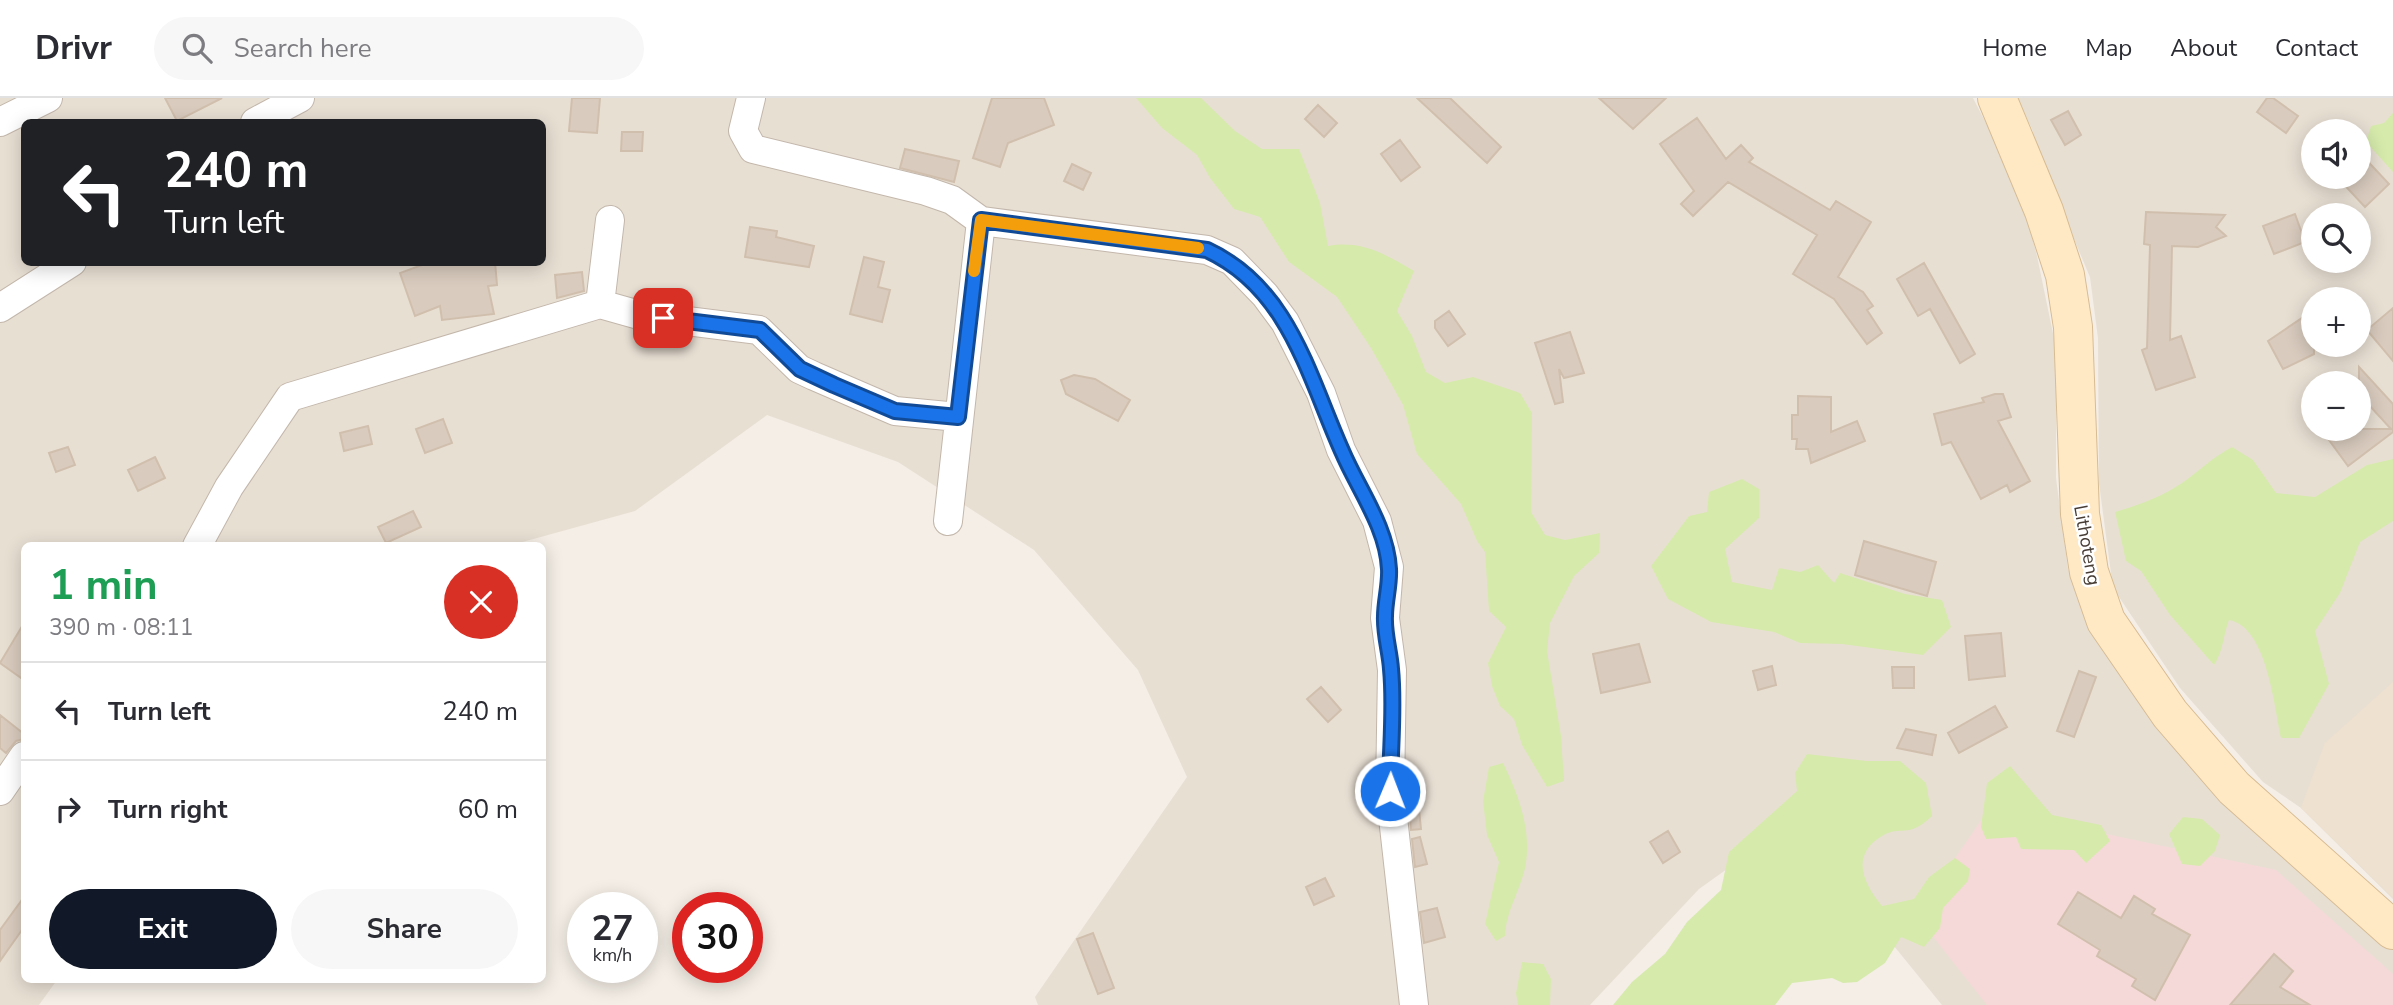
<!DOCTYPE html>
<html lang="en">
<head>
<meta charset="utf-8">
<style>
	body { margin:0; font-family:"Nunito Sans",sans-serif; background:#f7f7f7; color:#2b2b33; height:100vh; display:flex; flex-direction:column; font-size:26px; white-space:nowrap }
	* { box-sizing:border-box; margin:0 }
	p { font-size:23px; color:#7c7c81 }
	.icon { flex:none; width:38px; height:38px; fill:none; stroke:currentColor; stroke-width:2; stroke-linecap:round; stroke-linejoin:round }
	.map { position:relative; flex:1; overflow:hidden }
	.sheet { position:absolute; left:21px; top:444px; width:525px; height:441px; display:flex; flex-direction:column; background:#fff; border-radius:10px; box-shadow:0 4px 18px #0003 }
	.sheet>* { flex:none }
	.banner { position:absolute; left:21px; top:21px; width:525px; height:147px; border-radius:10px; box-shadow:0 4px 18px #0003; background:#202124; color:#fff; overflow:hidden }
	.controls { position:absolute; left:2301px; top:21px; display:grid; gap:14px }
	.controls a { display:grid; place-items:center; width:70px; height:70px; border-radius:50%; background:#fff; box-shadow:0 4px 18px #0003; font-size:35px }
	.speed { position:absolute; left:567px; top:794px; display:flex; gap:14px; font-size:35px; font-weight:700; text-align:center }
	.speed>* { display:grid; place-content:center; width:91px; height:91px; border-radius:50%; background:#fff; box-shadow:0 4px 18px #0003; line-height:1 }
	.speed small { font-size:18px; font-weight:400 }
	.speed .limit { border:10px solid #d22; background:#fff; color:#111 }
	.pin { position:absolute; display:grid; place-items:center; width:60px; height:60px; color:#fff; margin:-30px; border-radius:14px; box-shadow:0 4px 10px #0006 }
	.me { position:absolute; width:77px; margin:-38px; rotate:1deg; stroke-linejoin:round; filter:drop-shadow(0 0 5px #0008) }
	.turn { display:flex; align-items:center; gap:24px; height:147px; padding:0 28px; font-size:32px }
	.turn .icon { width:91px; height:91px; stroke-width:2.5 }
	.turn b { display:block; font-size:49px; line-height:60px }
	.round { display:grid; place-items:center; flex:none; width:74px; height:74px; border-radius:37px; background:#f7f7f7 }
	.head { display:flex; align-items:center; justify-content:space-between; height:119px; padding:0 28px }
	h1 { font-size:42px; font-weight:700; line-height:52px; color:#1e9e55 }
	.button { display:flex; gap:14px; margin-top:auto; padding:14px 28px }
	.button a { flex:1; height:80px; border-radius:42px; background:#111827; color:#fff; font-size:28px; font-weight:700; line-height:80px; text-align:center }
	.button a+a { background:#f7f7f7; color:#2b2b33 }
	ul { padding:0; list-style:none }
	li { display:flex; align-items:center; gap:21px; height:98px; padding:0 28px; border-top:2px solid #e1e1e2 }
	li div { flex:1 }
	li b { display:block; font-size:26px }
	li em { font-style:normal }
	header { display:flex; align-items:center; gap:42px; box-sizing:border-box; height:98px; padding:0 35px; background:#fff; border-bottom:2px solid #e1e1e2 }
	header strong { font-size:33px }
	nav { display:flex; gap:38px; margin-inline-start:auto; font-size:24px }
	.search { width:490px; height:63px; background:#f7f7f7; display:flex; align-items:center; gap:18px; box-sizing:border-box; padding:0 24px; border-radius:38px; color:#7c7c81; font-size:26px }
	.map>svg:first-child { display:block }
	.residential { fill:#e8dfd3; fill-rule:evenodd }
	.education { fill:#eee1cf }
	.medical { fill:#f5d9d8 }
	.green { fill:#d6eaac }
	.building { fill:#d9cbbe; stroke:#d1bfad; stroke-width:2 }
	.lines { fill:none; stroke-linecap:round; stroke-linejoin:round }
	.minor-casing { stroke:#c3b7ab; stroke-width:30 }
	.secondary-casing { stroke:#d7bc93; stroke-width:40 }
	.minor { stroke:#fff; stroke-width:28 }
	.secondary { stroke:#ffe9c5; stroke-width:38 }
	.route-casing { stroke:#114b97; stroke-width:18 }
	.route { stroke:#1a73e8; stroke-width:12 }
	.slow { stroke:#f59e0b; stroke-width:12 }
	.labels { text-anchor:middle; stroke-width:5; stroke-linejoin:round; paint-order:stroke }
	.street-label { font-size:19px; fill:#473d35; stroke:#fff }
</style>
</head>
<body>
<header>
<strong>Drivr</strong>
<div class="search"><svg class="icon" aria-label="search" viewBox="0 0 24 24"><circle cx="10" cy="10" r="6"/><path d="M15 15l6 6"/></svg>Search here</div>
<nav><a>Home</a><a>Map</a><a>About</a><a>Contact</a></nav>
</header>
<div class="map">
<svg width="2393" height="907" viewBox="0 0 2393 907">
	<rect width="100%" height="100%" fill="#f4eee6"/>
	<path class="residential" d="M0,0h1973l46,89 18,69 19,92v130l12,91 32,73 293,306v57h-451l-149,-183 -94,67 -109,116h-552l-3,-8 152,-220 -49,-107 -104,-120 -136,-88 -131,-47 -132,96 -127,35h-484v434h33l-18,25h-39zM24,24h518v140h-518z
		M2017,0h376v801l-92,-91 -38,-26 -83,-94 -67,-100 -14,-105 -1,-145 -8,-61 -43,-102 -15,-46zM2314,33h45v46h-45zM2314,117h45v46h-45zM2314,201h45v46h-45zM2314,285h45v46h-45z"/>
	<path class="education" d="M2393,584v216l-92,-90 24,-65z"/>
	<path class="medical" d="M1989,711l287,61 117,104v31h-406l-71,-90z"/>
	<path class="green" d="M1136,0h65l34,33 27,18h37l21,54 8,43c34,-6 57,8 86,25l-17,40 15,25 14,36 19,11 28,-6 47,16 12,20 -1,99 14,23 20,5 35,-7 -1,20 -25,23 -24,47 -3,28 14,85 3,45 -17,6 -25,-42 -8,-26 -14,-13 -8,-20 -4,-23 18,-36 -17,-16 -4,-59 -8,-11 -16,-37 -44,-50 -14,-49 -32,-57 -34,-51 -48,-35 -29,-45 -26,-8 -24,-31 -13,-23 -35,-27z
		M2393,15v59l-27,-30 5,-16 13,-3z
		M2232,349l21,13 23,33 39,4 52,-32 26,-6v62l-33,21 -20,51 -25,38 14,53 -30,54h-18c-7,-32 -14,-111 -52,-118 -6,16 -6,32 -15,45l-44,-50 -29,-44 -15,-10 -11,-49c24,-7 46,-15 67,-29 17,-12 31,-26 50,-36z
		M1742,381l17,10v29l-34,31 7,33 40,8 7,-22 21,4 18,-7 16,18 6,-10 65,21 37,6 9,27 -28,28 -81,-11 -42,-1 -26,-11 -63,-10 -43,-23 -17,-33 38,-50 18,-4 2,-20z
		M1807,656l60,7h33l26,22 6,33c-25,24 -30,8 -50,20 -32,19 -19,47 0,70l32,-7 15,-22 26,-19 15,11 -2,12 -25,27 -3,20 -16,19 -23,-10 -16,26 -28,19 -14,1 -11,-5 -40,5 -17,22h-162l19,-23 33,-28 22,-32 34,-32 8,-38 68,-61 -2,-18z
		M1503,665c15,31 28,64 23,100 -4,25 -20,47 -21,73l-9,5 -11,-17 14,-62 -12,-27 -4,-34 6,-34z
		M2010,668l42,49 49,10 9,16 -24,22 -12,-13 -53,-1 -5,-12 -30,2 -5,-12 6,-44z
		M2183,719l19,2 18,16 -5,16 -15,15 -18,-2 -13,-30z
		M1522,864l21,2 8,15 -1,26h-32l-2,-12z"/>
	<path class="building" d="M165,0h57l-45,23z
		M572,0h28l-3,35 -28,-2z
		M992,0h52l10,27 -46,18 -8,24 -27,-9z
		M1417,0h33l51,49 -14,16z
		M1599,0h67l-33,31z
		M2267,0h6l25,18 -12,17 -29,-21z
		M1318,7l19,18 -13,14 -19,-18z
		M2068,13l13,24 -16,10 -14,-25z
		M1697,20l29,41 15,-14 12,13 -4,4 81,48 6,-9 35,21 -33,55 25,15 10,14 -6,4 15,23 -15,11 -33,-45 -41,-25 24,-39 -89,-53 -35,34 -12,-12 13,-13 -34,-47z
		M622,34h21l-1,19h-21z
		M1400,42l20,27 -19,14 -20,-27z
		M905,51l54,12 -5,21 -54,-14z
		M2359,54l30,32 -24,23 -28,-30h22z
		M1072,66l19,9 -8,17 -19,-9z
		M2146,114l79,3 -9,12 10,9 -28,11 -26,-1 -2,94 11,-4 14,41 -39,13 -14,-40 5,-2 3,-103 -6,-1z
		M2295,116l10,28 -31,12 -11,-28z
		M750,129l27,4 -1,6 38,9 -5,21 -64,-10z
		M864,159l20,5 -6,25 12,3 -8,32 -32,-8z
		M430,164h65l2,23 -9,1 6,28 -52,6 -2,-14 -25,10 -15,-43z
		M1924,165l51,91 -15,9 -30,-54 -12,7 -21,-37z
		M582,174l2,19 -27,7 -2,-23z
		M2393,210v53l-26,-31z
		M1449,213l16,23 -17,12 -13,-18v-7z
		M2302,220l12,18v18l-31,15 -15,-28z
		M1570,234l14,41 -20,5 -5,-9 4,33 -8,2 -20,-61z
		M2359,269l34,37v28l-45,34 -27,-37h70l-32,-35z
		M1074,277l21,4 35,21 -12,21 -52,-27 -5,-14z
		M1995,296h8l8,23 -13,4 32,60 -20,11 -3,-7 -26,14 -30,-57 -9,3 -8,-31 50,-12 -2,-4z
		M1798,298l33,1v35l26,-11 8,20 -54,22 -3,-14h-12l1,-10h-5v-24h6z
		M443,321l9,24 -27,10 -9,-24z
		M368,328l4,18 -28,7 -4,-18z
		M68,349l7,18 -19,7 -7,-19z
		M155,359l10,21 -27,13 -10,-21z
		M413,413l8,16 -35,16 -8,-16z
		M1864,443l72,21 -9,34 -72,-21z
		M24,525v57l-24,-17z
		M2001,535l4,43 -36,4 -4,-44z
		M1639,546l11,38 -49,11 -8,-39z
		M1772,568l4,19 -18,5 -5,-19z
		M1892,569h22v21h-21z
		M2079,573l17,6 -22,60 -17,-6z
		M1321,589l20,23 -13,12 -21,-23z
		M1995,608l12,21 -48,26 -11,-20z
		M0,617l24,19v5l-8,2 -10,12 -6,-5z
		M1906,631l30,6 -4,20 -35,-7z
		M1416,681l5,50 -10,1 -4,-50z
		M1668,733l12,21 -17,11 -13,-21z
		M1420,739l7,27 -12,3 -3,-28z
		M1325,780l9,18 -20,9 -8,-18z
		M2078,794l43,26 13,-22 21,13 -3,5 38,21 -35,65 -23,-14 4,-7 -39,-23 3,-6 -42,-26z
		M24,799v30l-24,34v-31z
		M1437,810l8,29 -21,6 -4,-31z
		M1093,835l21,55 -16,6 -21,-55z
		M2274,856l19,17 -13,16 30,18h-80z"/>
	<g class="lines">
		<defs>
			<path id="minor" d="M751,0l-8,33 10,18 173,42 26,9 29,21 -33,300
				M0,24l48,-24
				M255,24l45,-24
				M981,123l226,29 25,11 33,34 20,27 36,71 20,57 36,71 12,46 -4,51 7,52 -2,121 24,214
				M600,206l10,-84
				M0,210l72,-46
				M197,448l32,-59 61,-90 310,-93 39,11 120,15 40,39 15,7 81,35 63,6
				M0,693l24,-35"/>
			<path id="secondary" d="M1997,0l47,113 21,64 8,52 7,187 9,58 17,49 64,93 64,74 159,142"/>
		</defs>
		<use href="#minor" class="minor-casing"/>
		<use href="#secondary" class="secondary-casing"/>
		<use href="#minor" class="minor"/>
		<use href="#secondary" class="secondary"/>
	</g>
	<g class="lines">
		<defs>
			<path id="route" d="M663,220l97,12 40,39 34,16 61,26 63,6 23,-197 226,30c82,38 101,125 135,201 16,38 45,76 47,118 1,15 -4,32 -4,47 -1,18 5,36 6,53 4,40 -1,82 -1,122"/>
		</defs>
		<use href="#route" class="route-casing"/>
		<use href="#route" class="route"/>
		<path class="slow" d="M974,173l7,-51 217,28"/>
	</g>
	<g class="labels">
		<g class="street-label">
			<text transform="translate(2088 447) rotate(80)" y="7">Lithoteng</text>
		</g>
	</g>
</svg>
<div class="controls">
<a><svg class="icon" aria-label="sound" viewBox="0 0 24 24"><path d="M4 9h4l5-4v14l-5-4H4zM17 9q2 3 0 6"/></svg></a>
<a><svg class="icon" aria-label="search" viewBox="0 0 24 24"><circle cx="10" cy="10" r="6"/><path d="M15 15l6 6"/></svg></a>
<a>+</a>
<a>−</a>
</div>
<div class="speed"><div>27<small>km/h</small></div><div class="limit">30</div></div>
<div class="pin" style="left:663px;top:220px;background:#d93025"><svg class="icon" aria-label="arrive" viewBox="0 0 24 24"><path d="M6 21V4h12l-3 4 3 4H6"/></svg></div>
<svg class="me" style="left:1390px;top:693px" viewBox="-20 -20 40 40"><circle r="17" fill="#1a73e8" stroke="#fff" stroke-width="3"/><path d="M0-11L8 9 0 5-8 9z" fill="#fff"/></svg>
<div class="banner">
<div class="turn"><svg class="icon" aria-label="left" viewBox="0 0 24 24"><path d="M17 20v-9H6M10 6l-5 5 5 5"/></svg><div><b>240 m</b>Turn left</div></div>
</div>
<section class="sheet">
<div class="head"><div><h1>1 min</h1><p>390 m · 08:11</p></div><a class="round" style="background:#d93025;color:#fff"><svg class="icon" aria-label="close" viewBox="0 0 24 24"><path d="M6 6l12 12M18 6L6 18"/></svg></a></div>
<ul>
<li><svg class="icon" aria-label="left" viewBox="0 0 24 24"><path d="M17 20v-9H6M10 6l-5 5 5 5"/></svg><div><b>Turn left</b></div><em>240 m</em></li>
<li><svg class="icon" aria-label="right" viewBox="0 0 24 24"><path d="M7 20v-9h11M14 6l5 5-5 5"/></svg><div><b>Turn right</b></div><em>60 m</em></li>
</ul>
<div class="button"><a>Exit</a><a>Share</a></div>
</section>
</div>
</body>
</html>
